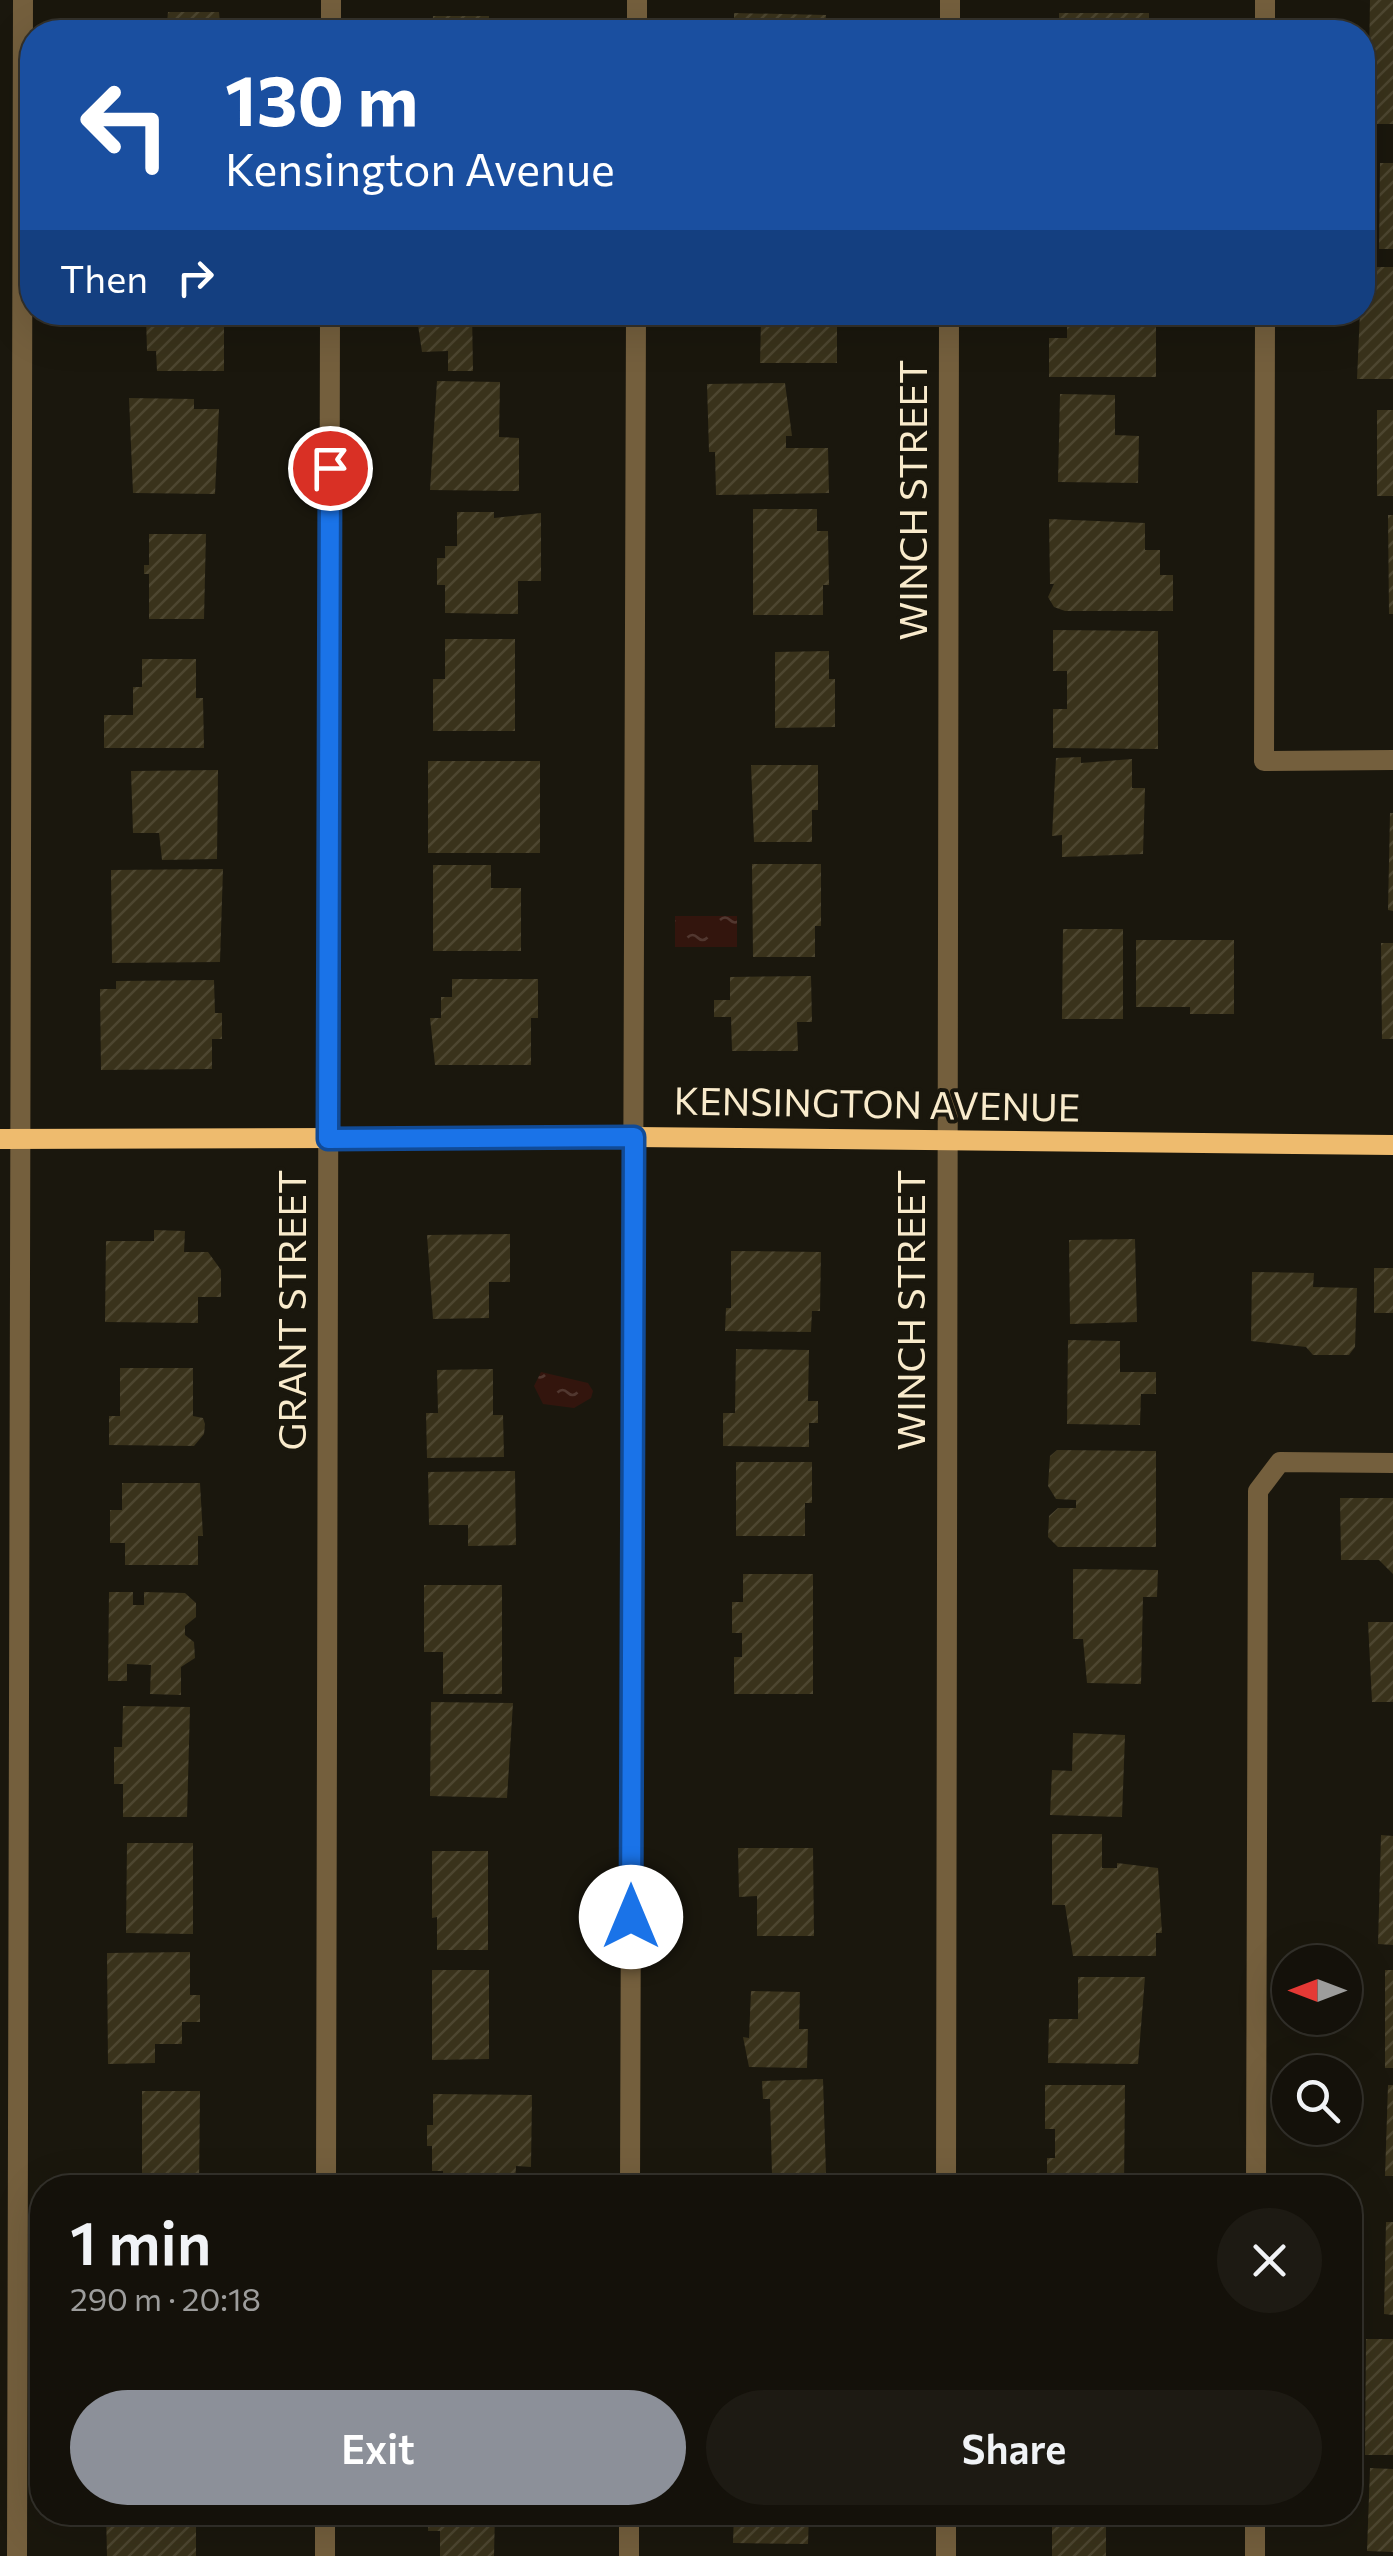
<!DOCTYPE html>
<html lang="en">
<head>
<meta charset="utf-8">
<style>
	body { margin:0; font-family:Commissioner,sans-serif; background:#1d1a13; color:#f1f3f6; height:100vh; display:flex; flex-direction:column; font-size:38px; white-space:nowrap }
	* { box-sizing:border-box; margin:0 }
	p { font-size:32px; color:#9d9d9c }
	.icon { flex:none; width:55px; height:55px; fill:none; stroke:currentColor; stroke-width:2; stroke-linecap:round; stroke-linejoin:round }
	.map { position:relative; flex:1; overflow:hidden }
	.details { position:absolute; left:30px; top:2175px; width:1332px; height:350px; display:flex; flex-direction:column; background:#14110a; border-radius:40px; box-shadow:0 10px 40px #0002,0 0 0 2px #33312b }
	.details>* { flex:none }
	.banner { position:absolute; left:20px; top:20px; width:1355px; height:305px; border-radius:40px; box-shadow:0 10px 40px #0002,0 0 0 2px #33312b; background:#1a4fa0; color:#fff; overflow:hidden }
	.needle { width:65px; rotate:270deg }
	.tools { position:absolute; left:1272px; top:1945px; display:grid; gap:20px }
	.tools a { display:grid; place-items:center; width:90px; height:90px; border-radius:50%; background:#14110a; box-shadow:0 10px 40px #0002,0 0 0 2px #33312b; font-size:50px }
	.pin { position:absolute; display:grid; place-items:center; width:85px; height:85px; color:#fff; margin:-42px; border:5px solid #fff; border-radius:50%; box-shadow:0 2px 10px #0007 }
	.me { position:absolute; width:110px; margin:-55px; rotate:0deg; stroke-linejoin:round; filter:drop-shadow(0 0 8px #0008) }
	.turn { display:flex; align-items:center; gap:35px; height:210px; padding:0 40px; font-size:45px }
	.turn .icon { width:130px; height:130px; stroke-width:2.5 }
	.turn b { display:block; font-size:70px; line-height:85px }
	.then { display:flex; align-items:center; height:95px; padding:0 40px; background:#0003; gap:20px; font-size:38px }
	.round { display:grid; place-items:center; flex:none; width:105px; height:105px; border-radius:52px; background:#1d1a13 }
	.summary { display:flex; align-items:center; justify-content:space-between; height:170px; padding:0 40px }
	h1 { font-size:60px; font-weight:600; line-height:75px }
	.action { display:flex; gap:20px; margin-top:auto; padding:20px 40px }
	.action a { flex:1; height:115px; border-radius:60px; background:#8c9099; color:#fff; font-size:40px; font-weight:600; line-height:115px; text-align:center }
	.action a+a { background:#1d1a13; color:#f1f3f6 }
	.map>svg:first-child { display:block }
	.water { fill:url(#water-ripples) }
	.building { fill:url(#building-hatch) }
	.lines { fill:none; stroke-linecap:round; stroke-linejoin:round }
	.lane { stroke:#745f3d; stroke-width:20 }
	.street { stroke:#745f3d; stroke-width:20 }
	.secondary { stroke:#eebb6e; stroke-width:20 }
	.route-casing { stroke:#114b97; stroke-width:25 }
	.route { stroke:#1a73e8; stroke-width:18 }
	.labels { text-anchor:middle; stroke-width:8; stroke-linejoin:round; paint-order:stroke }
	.street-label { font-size:38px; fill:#f9ebcc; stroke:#1a170d }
</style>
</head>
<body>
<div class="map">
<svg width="1393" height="2556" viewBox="0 0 1393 2556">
	<defs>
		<pattern id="water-ripples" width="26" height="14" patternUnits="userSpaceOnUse" patternTransform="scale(2.5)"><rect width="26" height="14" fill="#33150d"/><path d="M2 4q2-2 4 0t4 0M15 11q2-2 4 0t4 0" fill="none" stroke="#51372f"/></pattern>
		<pattern id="building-hatch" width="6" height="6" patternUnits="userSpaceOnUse" patternTransform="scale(2.5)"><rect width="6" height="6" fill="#39321b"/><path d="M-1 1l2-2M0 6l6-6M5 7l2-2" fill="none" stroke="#4d4630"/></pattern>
	</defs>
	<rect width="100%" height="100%" fill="#1a170d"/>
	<path class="water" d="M675,916h62v31h-62z
		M541,1372l47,11 5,8 -2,7 -17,10 -31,-4 -9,-18z"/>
	<path class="building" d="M1370,0h23v124h-25z
		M168,12h51l2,20h-55z
		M734,13l92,2 -1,17h-91z
		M1059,13h90v19h-90z
		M433,16h56v16h-57z
		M1380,163h13v86h-14z
		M1362,267h31v112h-36z
		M157,312h60v13h7v46h-67l-1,-20h-9l-1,-34h11z
		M416,312h56l1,59h-25v-20l-26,1z
		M749,312h83v15h5v36h-77l1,-43z
		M1067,312h89v65h-107v-39h18z
		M437,381l63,1 -1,55 20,1v53l-89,-1z
		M785,383l7,53h-6v12h42l1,45 -113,2 -1,-43h-6l-2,-68z
		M1060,394l55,1v40l24,1 -1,47 -80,-1z
		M129,398l65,1v10h25l-4,85 -82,-1z
		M1377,410h16v86h-16z
		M753,509h64v22h11l1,54h-6v30h-70z
		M457,512h37v6l47,-5v68h-23v33l-73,-1v-28h-8v-27h8v-12h12z
		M1388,515h5v99h-4z
		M1049,519l96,4v27h15v25h13v36h-108l-11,-4 -6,-10 6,-13h-4z
		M149,534h57l-2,85h-55v-45h-5v-9h5z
		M1053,630l105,1v118l-105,-1v-39h14v-38h-14z
		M445,639h70v92h-82v-52h12z
		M829,651v28h6v48l-60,1v-76z
		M142,659h54v39h7l1,50h-100v-33h29v-28h9z
		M1081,757v6l51,-4v29h13l-2,66 -81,3v-22l-10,1 4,-78z
		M428,761h112v92h-112z
		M751,765h67v45h-6v32h-58z
		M218,770l-1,89 -55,1 -3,-27h-26l-2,-62z
		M1390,813h3v98l-5,-1z
		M752,864h69v62h-6v31h-62z
		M433,865h58v23h30v63h-88z
		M223,869l-3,93 -108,1 -1,-93z
		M1063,929h60v90h-61z
		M1136,940h98v74h-44v-7h-54z
		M1381,943h12v96h-11z
		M811,976l1,46h-15l1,29h-66l-1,-34h-17v-17h16v-23z
		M452,979h86v39h-7v47h-96l-5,-47h11v-21h11z
		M214,980l1,33h7v26h-10v30l-111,1 -1,-81h16v-8z
		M154,1230l31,1 -1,21h24l13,18v27h-23v26l-93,-1 1,-81h48z
		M510,1234v48h-21v36l-56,1 -6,-84z
		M1135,1239l2,83 -67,2 -1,-84z
		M731,1251l90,1 -1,59h-8l-1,21 -86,-1 1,-23h5z
		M1374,1268h19v45h-19z
		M1252,1272l62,1 -1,14 44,1 -2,59 -6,8h-36l-7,-8 -55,-6z
		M1068,1340l52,1v31h36v22h-15l-1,31 -73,-1z
		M736,1349l73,1 -1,51h10v22h-9v24l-86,-1v-33h12z
		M120,1368h73v48l10,2 2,6 -1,10 -10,12 -85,-1v-29h11z
		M493,1369v46h10l1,42 -77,1 -1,-45h12l-1,-43z
		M1057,1450l99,1v96h-98l-10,-10 1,-21 9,-8h18v-8l-20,-1 -8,-13 2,-30z
		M736,1462h76v41h-7v33h-69z
		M515,1471l1,74 -48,1v-21h-39l-1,-53z
		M122,1483h78l3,53h-5v29h-73v-22h-15v-33h12z
		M1340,1498h53v76l-14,-14h-38z
		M1073,1569l85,1 -1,27h-14l-2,87 -54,-1 -4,-44h-10z
		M743,1574h70v120h-79v-37h8v-24h-10v-31h11z
		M424,1585h78v109h-59v-42h-19z
		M109,1592h24v13h11v-13l41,1 11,10v14l-11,9v9l9,7 1,16 -14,9v28l-31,-1 1,-29 -24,-1v17h-19z
		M1368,1622h25v80h-21z
		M431,1702l82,1 -6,95 -77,-2z
		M123,1706l67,1 -3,110h-64v-33h-9v-37h8z
		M1073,1733l52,2 -3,82 -72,-2 2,-45 20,1z
		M1052,1834h50v34h15v-5l41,5 4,65h-6v23h-83l-8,-51h-13z
		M1381,1835l12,1v109l-15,-1z
		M127,1843h66v91l-67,-1z
		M738,1848h75l1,88h-57v-40l-18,1z
		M432,1851h56v99h-51v-33l-5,1z
		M190,1952v43h10v27h-18v22h-27v19l-47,1 -1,-111z
		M432,1970h57v89l-57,1z
		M1385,1970h8v98h-8z
		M1078,1977h67l-7,87 -90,-1 1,-44h29z
		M751,1991l49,1 -1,37h9l-1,39 -58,-1 -6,-30 6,1z
		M823,2079l3,94 -54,2 -2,-76h-7l-1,-18z
		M1045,2085h80l-1,103h-77v-30h8v-29h-10z
		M1388,2085h5v91h-8z
		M142,2091h58l-1,97h-57z
		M433,2094l99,1 -1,72 -15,-1 -1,22h-72v-17h-11v-25h-5v-21h6z
		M1386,2222h7v93l-9,-1z
		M1366,2339h27v116h-28z
		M1370,2468l23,1v83l-26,-1z
		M106,2512h84v7h6v37h-89z
		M429,2512h66l-1,44h-54v-25h-12z
		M734,2512h75l-1,32 -75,-1z
		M1052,2512h54v44h-54z"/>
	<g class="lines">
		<path class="lane" d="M637,32v-32
			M1265,32v-32
			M1265,312l-1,449 129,-1
			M630,2188l6,-1876
			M1256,2188l2,-697 22,-29 113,1
			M17,2556l6,-2556
			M629,2556v-44
			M1255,2556v-44"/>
		<path class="street" d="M331,32v-32
			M950,32v-32
			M326,2188l4,-1876
			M946,2188l3,-1876
			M325,2556v-44
			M946,2556v-44"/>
		<path class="secondary" d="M0,1139l634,-2 759,8"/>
	</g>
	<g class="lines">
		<defs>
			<path id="route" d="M330,468l-2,671 306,-2 -3,780"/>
		</defs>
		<use href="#route" class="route-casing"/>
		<use href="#route" class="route"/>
	</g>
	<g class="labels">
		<g class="street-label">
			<text transform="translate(914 500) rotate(-90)" y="13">WINCH STREET</text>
			<text transform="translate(877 1105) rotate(1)" y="13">KENSINGTON AVENUE</text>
			<text transform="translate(293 1310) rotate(-90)" y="13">GRANT STREET</text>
			<text transform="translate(912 1310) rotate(-90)" y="13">WINCH STREET</text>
		</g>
	</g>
</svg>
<div class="tools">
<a><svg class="needle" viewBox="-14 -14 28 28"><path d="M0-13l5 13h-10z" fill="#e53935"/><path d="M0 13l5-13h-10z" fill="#9d9d9c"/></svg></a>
<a><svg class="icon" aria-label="search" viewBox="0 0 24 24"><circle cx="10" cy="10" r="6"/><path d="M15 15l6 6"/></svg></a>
</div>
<div class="pin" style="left:330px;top:468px;background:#d93025"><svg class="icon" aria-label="arrive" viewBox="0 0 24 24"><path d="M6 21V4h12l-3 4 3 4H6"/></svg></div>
<svg class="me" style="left:631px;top:1917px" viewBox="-20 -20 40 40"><circle r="19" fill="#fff"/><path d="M0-13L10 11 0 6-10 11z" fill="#1a73e8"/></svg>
<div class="banner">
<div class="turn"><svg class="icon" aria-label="left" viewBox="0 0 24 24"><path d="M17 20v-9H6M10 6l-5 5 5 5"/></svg><div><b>130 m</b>Kensington Avenue</div></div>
<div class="then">Then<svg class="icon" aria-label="right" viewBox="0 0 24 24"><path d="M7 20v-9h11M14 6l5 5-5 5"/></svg></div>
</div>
<section class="details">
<div class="summary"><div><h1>1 min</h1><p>290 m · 20:18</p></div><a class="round"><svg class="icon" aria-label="close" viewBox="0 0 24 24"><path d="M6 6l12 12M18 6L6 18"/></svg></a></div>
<div class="action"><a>Exit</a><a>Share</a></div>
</section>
</div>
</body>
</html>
